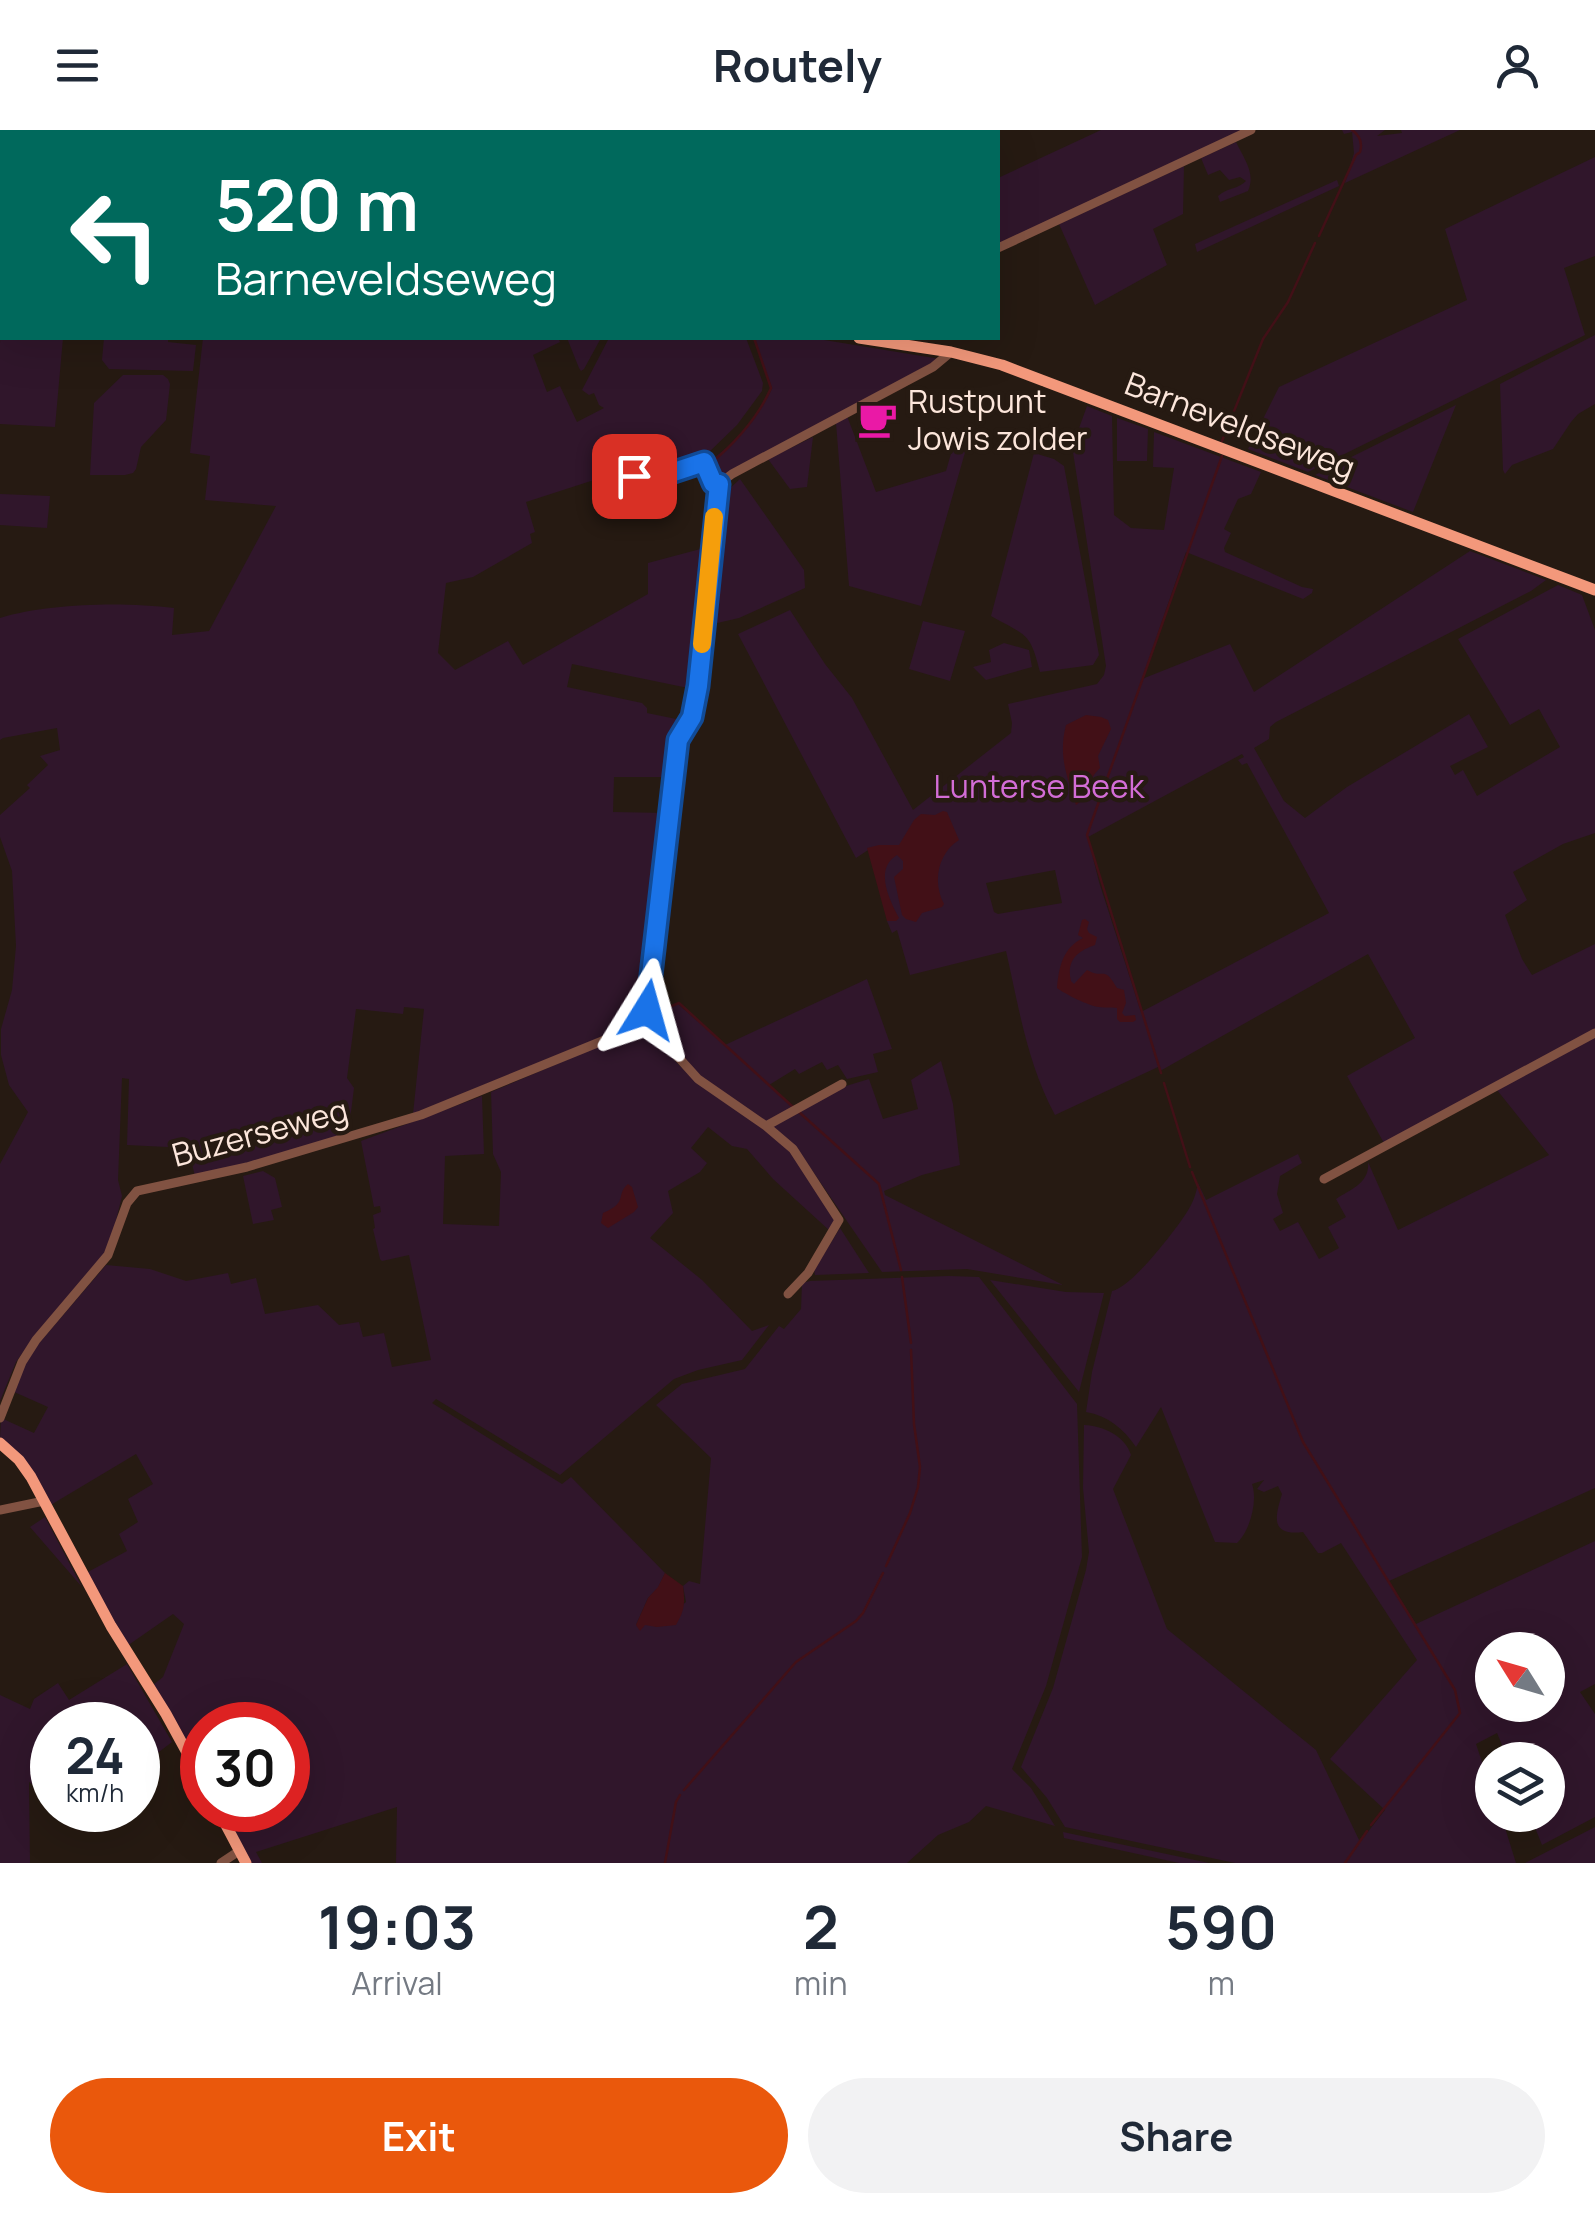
<!DOCTYPE html>
<html lang="en">
<head>
<meta charset="utf-8">
<style>
	body { margin:0; font-family:Manrope,sans-serif; background:#f2f2f3; color:#1f2937; height:100vh; display:flex; flex-direction:column; font-size:38px; white-space:nowrap }
	* { box-sizing:border-box; margin:0 }
	p { font-size:32px; color:#747a83 }
	.icon { flex:none; width:55px; height:55px; fill:none; stroke:currentColor; stroke-width:2; stroke-linecap:round; stroke-linejoin:round }
	.map { position:relative; height:1733px; overflow:hidden }
	.sheet { display:flex; flex-direction:column; background:#fff; flex:1 }
	.sheet>* { flex:none }
	.guide { position:absolute; left:0px; top:0px; width:1000px; height:210px; box-shadow:0 10px 40px #0002; background:#00695c; color:#fff; overflow:hidden }
	.needle { width:65px; rotate:307deg }
	.buttons { position:absolute; left:1475px; top:1502px; display:grid; gap:20px }
	.buttons a { display:grid; place-items:center; width:90px; height:90px; border-radius:50%; background:#fff; box-shadow:0 10px 40px #0002; font-size:50px }
	.speed { position:absolute; left:30px; top:1572px; display:flex; gap:20px; font-size:50px; font-weight:700; text-align:center }
	.speed>* { display:grid; place-content:center; width:130px; height:130px; border-radius:50%; background:#fff; box-shadow:0 10px 40px #0002; line-height:1 }
	.speed small { font-size:25px; font-weight:400 }
	.speed .limit { border:15px solid #d22; background:#fff; color:#111 }
	.pin { position:absolute; display:grid; place-items:center; width:85px; height:85px; color:#fff; margin:-42px; border-radius:20px; box-shadow:0 5px 15px #0006 }
	.me { position:absolute; width:110px; margin:-55px; rotate:8deg; stroke-linejoin:round; filter:drop-shadow(0 0 8px #0008) }
	.turn { display:flex; align-items:center; gap:35px; height:210px; padding:0 50px; font-size:45px }
	.turn .icon { width:130px; height:130px; stroke-width:2.5 }
	.turn b { display:block; font-size:70px; line-height:85px }
	.eta { display:flex; justify-content:space-evenly; align-items:center; height:170px; text-align:center }
	.eta b { font-size:60px; font-weight:700; line-height:70px }
	.action { display:flex; gap:20px; margin-top:auto; padding:20px 50px }
	.action a { flex:1; height:115px; border-radius:60px; background:#ea580c; color:#fff; font-size:40px; font-weight:700; line-height:115px; text-align:center }
	.action a+a { background:#f2f2f3; color:#1f2937 }
	header { display:flex; justify-content:space-between; align-items:center; height:130px; padding:0 50px; background:#fff; font-size:45px; font-weight:700 }
	.map>svg:first-child { display:block }
	.green { fill:#30162b; fill-rule:evenodd }
	.water { fill:#421017 }
	.lines { fill:none; stroke-linecap:round; stroke-linejoin:round }
	.stream { stroke:#421017; stroke-width:2.5 }
	.street { stroke:#815242; stroke-width:9 }
	.secondary { stroke:#f3987b; stroke-width:11 }
	.route-casing { stroke:#114b97; stroke-width:25 }
	.route { stroke:#1a73e8; stroke-width:18 }
	.slow { stroke:#f59e0b; stroke-width:18 }
	.labels { text-anchor:middle; stroke-width:9; stroke-linejoin:round; paint-order:stroke }
	.poi-label { font-size:32px; fill:#fce6db; stroke:#261a12; text-anchor:start }
	.street-label { font-size:32px; fill:#fce6db; stroke:#261a12 }
	.park-label { font-size:32px; fill:#d36dd6; stroke:#261a12 }
</style>
</head>
<body>
<header><svg class="icon" aria-label="menu" viewBox="0 0 24 24"><path d="M4 6h16M4 12h16M4 18h16"/></svg>Routely<svg class="icon" aria-label="person" viewBox="0 0 24 24"><circle cx="12" cy="8" r="4"/><path d="M4 21q1-7 8-7t8 7"/></svg></header>
<div class="map">
<svg width="1595" height="1733" viewBox="0 0 1595 1733">
	<rect width="100%" height="100%" fill="#261a12"/>
	<path class="green" d="M1101,0h143l-246,115v-67z
		M1342,0h43l-8,6 25,-3 -1,-3h59l-115,53 9,-30 -2,-21 -8,2z
		M1236,12c8,17 20,31 12,49l-28,11 -2,-6c8,-8 21,-7 28,-15l-6,-4 -11,3 -9,-10 -12,5 -7,-17z
		M1595,27v99l-31,12 21,67 -277,137 -60,-23 31,-62 188,-87 -22,-71z
		M1184,36l-1,48 -30,15 14,36 -72,40 -36,-81z
		M1337,50l2,6 -142,66 -2,-8z
		M2,183v25h61l-8,89 -55,-3v-81z
		M1595,205v69l-17,10 -7,8 -18,27 -41,16 -7,9 -2,-4 -3,-86z
		M104,208h64v4l28,3 -3,26 -84,-2 -7,-9z
		M203,208h355l2,4 -27,13 14,37 13,-6 17,36 27,-14 -5,-3 -5,-12 -5,2 -7,-5 27,-52h137l17,45 -1,8 -25,34 -31,30 -23,11 -34,6 -21,-3 -102,33 9,30 -5,2 2,9 -59,34 -27,6 -8,70 17,17 53,-29 15,24 125,-71v-31l60,-16 -15,142 -121,-25 -5,23 75,16 5,5v5l39,8 -15,56h-57l-1,35 54,1 -23,194 -11,17 -220,90 11,-105 -20,-2 -1,7 -47,-5 -9,69 7,10 -6,48 -51,17 -102,23 -7,-28 -61,-3 2,-66 -7,-1 -4,102 4,16 -14,57 -77,88 -15,21 -16,39v-237l28,-52 -19,-27 -8,-30v-26l11,-39 4,-44 -4,-75 -12,-34v-22l30,-27 -3,-3 21,-20 -8,-9 20,-6 -3,-22 -54,10 -3,2v-122c49,-15 124,-16 174,-10l-2,27 37,-4 67,-125 -71,-6 5,-44 -20,-3z
		M567,208h34l-17,31 -3,2 -2,-3z
		M754,208h58l128,21 -226,121 -7,-17c28,-20 51,-43 65,-75z
		M123,245h40l5,4 2,5 -4,36 -25,27 -5,22 -3,4 -8,2h-35l4,-72z
		M1456,275l-43,107 -98,-37z
		M1087,276l25,10 2,99 17,13 33,2 10,-62 -21,-1 1,-35 107,40 -10,22 -13,5 -14,30 7,4 -7,15 1,4 77,35 11,2 -1,4 -9,6 -117,-47 -44,127 88,-35 24,48 216,-141 76,29 -15,11 -255,131 -6,5 -1,12 -15,9 30,53 21,17 42,-31 122,-73 19,33 -38,19 5,9 8,-5 14,26 83,-49 -21,-38 -29,16 -52,-86 100,-54 24,10 13,35v203l-32,11 -50,28 14,28 -22,15 17,44 10,16 63,-31v87l-210,114 -38,-69 68,-38 -47,-84 -208,117 -2,-4 -103,48c-28,-52 -36,-107 -49,-164l-96,24 -13,-45 -5,3 -5,-12h6l-22,-73 -15,10 -118,-224 52,-24 35,54 27,34 61,112 98,-77 1,-10 -4,-19 89,-20 7,-9 2,-9 -33,-214 1,-10zM1242,624l2,3 -6,3 4,5 5,-2 82,150 -188,99 -42,-130 -11,-45zM1055,740l7,33 -64,11 -4,-2 -8,-29z
		M847,286l29,76 70,-21 8,-28 12,6 -45,157 -72,-20 -13,-163z
		M1117,288l31,11 -1,32h-30z
		M813,307l-6,50 -17,2 -22,-30z
		M1034,323l20,6 10,7 35,189 -6,10 -53,7c-10,-41 -14,-36 -49,-56z
		M740,349l64,91 1,18 -66,30 -26,6 13,-132z
		M0,364l50,2 -3,32 -47,-3z
		M923,491l42,10 -15,50 -41,-12z
		M1004,513l25,7 3,17 -46,13 -13,-13 18,-5 -2,-12z
		M867,849l25,70 -19,5 5,18 -31,7 -9,-14 -11,5 -5,-8 -23,12 -4,-5 -26,16 26,22 -28,15 -61,-39 -59,-66 2,-3 28,-11 48,42z
		M643,893l34,40 20,19 78,54 17,17 44,69 -6,9 -57,-52 -26,-30 -15,-3 -24,-19 -17,21 16,15 -7,9 -32,19 5,22 -23,25 52,42 50,51 17,-6 -27,35 -44,10 -24,9 -114,96 -124,-76 -4,4 130,81 9,-7 94,96 -7,15 -10,10 -12,27 13,-1 8,3 29,-25 -3,-16 6,-5 11,3 11,-126 -55,-53 26,-21 63,-15 34,-43 5,3 17,-20 1,-26 8,-2 139,-5 30,1 98,127 5,153 -36,129 -34,83 19,19 24,38 -69,-20 -17,16 -31,13 -31,28h-511l1,-56 -141,45 6,11h-12l-29,-53h67v-14l2,-2 -2,-5v-64h-86v50l-49,-90 10,-8 21,-53 -11,-10 -46,32 -41,-73 41,-22 -8,-17 19,-12 -10,-23 25,-15 -17,-30 -87,52 -49,-68 1,-20 33,15 14,-26 -36,-16 16,-35 78,-91 44,4 36,12 42,-8 3,11 25,-6 9,36 53,-9 21,20 20,-3 4,15 21,-4 8,34 39,-7 -22,-105 -27,6 -2,-2 -7,-30 2,-1 -2,-13 8,-3 -1,-6 -6,1 -13,-66 121,-45 2,58 -39,2 -2,68 56,2 2,-54 -8,-18 -2,-62 139,-59z
		M1595,906v452l-206,93 27,43 179,-83v143l-15,8 15,22v103l-53,28 -12,-30h18v-55h-55l-3,-6 13,-7 -6,-14 -21,11 16,48v23h9l15,48h-281l-170,-36 -18,-29 -26,-31 32,-79 33,-118 3,-18 -6,-64 1,-63c20,1 41,11 47,30l-18,34 54,140 149,121 44,92 25,-32 -55,-51 87,-99 -76,-117 -19,10h-4l-15,-21c-33,4 -28,-15 -21,-38l-4,-8 -14,6 -7,-3 7,-9 -12,4c6,17 -2,47 -15,59l-22,-1 -54,-135 -25,40c-13,-19 -28,-31 -50,-35l6,-40 20,-81c19,-3 63,-60 75,-79 6,-9 9,-18 11,-29l8,17 92,-46 4,9 -22,13 -3,18 6,19 -10,6 7,12 18,-9 21,37 20,-11 -11,-21 18,-10 -10,-18c15,-10 34,-16 32,-37l30,68 151,-75 -52,-65zM1492,1520h56v55h-56z
		M941,931l12,43 7,61 -38,10 -38,16 1,4 178,90 -96,-16 -85,3 -86,-125 -24,-20 74,-41 23,-7 14,40 35,-10 -7,-29z
		M263,1041l12,7 7,29 -11,3 3,10 -21,4 -10,-48z
		M840,1098l29,45 -54,2 -1,-5z
		M990,1150l76,12 38,1 -25,99z
		M45,1387l37,70 -52,-60z
		M127,1534l45,78 -34,26v-43h-86v68l-3,3 -20,-14 1,81h-30v-168l30,14 4,-10 24,-16 11,17z
		M1595,1697v36h-70z
		M1063,1702l146,31h-30l-115,-25z"/>
	<path class="water" d="M1086,585l15,2 7,3 3,9 -13,27 2,12c-14,13 -12,29 -24,37 -9,-29 -18,-49 -10,-80z
		M943,681l4,1 12,28c-21,13 -27,42 -15,64l-2,3 -20,6 -6,9 -10,-3 -4,-4 -8,-38 9,-8v-8l-6,-6c-23,14 -8,44 2,63l-3,3h-9l-20,-73 12,-3h20l15,-25 7,-6 14,1z
		M1085,789l4,3 -2,7 2,4 8,4 -2,8c-18,6 -29,16 -24,36l3,3 13,-14c18,10 16,-6 30,18l7,2 2,13 -4,10 3,3 10,-1 1,5 -3,2h-13l-3,-3v-11c-6,-1 -12,0 -18,-1 -10,-1 -34,-13 -42,-19 2,-22 6,-40 26,-50l-5,-3 4,-15z
		M628,1054l4,3 6,20 -4,5 -26,16 -7,-5 2,-10c26,-11 12,-18 25,-29z
		M665,1443l18,13c2,17 2,24 -7,39l-19,2 -12,-2 -5,6 -4,-6 12,-27 10,-11z"/>
	<g class="lines">
		<path class="stream" d="M1319,106l37,-81 4,-3c3,-10 -1,-17 -8,-22
			M0,109l2,-1
			M1222,311l41,-102 25,-37 27,-59
			M710,334c25,-21 48,-46 61,-76l-17,-50
			M709,397l3,-36 -2,-4
			M691,570l17,-158
			M664,780l18,-159 11,-26
			M654,868l-2,16 27,-11 114,104
			M1161,943l-74,-238 135,-379
			M1164,953l26,84
			M799,982l80,72 22,86
			M1192,1042l111,270 152,248 5,23 -89,112
			M902,1147l9,66
			M886,1436l24,-53 8,-26 2,-20 -6,-43 -3,-74
			M684,1660l112,-128 60,-41 7,-8 20,-40
			M665,1733l11,-61 4,-7
			M1345,1733l22,-32"/>
		<path class="street" d="M387,2l2,-2
			M607,2l4,-2
			M998,118l253,-118
			M634,347h25l45,-15 9,21 6,1
			M643,888l55,61 68,47 27,23 46,71 -31,53 -20,21
			M766,996l76,-42
			M1324,1049l271,-146
			M0,1288l22,-56 14,-22 72,-85 19,-52 10,-12 110,-24 174,-52 191,-78c20,-10 32,-16 38,-39l28,-258 14,-23 6,-31 21,-202 13,-10 201,-107 18,-15
			M0,1380l44,-9
			M221,1733l18,-12"/>
		<path class="secondary" d="M0,98h2
			M859,208l92,14 51,13 593,225
			M0,1313l19,17 12,17 80,149 55,88 36,66
			M218,1680l28,53"/>
	</g>
	<g class="lines">
		<defs>
			<path id="route" d="M634,346l25,1 45,-15 9,21 6,1 -21,202 -6,31 -14,23 -31,270"/>
		</defs>
		<use href="#route" class="route-casing"/>
		<use href="#route" class="route"/>
		<path class="slow" d="M702,514l12,-127"/>
	</g>
	<defs>
		<symbol id="cafe-bare" viewBox="-9 -9 18 18"><path d="M-5.5-4.5H6V0H3Q3 3.5 0 3.5H-2.5Q-5.5 3.5-5.5 0ZM3-3.2v2h1.7v-2ZM-6 4.5H4V6H-6Z" fill="#ea19a6" stroke="#261a12" stroke-width="2.5" paint-order="stroke"/></symbol>
	</defs>
	<g fill-rule="evenodd">
		<use href="#cafe-bare" x="850" y="262" width="55" height="55"/>
	</g>
	<g class="labels">
		<g class="poi-label">
			<text x="908" y="283">Rustpunt<tspan x="908" dy="37">Jowis zolder</tspan></text>
		</g>
		<g class="street-label">
			<text transform="translate(1240 296) rotate(21)" y="11">Barneveldseweg</text>
			<text transform="translate(260 1003) rotate(-15)" y="11">Buzerseweg</text>
		</g>
		<g class="park-label">
			<text x="1039" y="668">Lunterse Beek</text>
		</g>
	</g>
</svg>
<div class="buttons">
<a><svg class="needle" viewBox="-14 -14 28 28"><path d="M0-13l5 13h-10z" fill="#e53935"/><path d="M0 13l5-13h-10z" fill="#747a83"/></svg></a>
<a><svg class="icon" aria-label="layers" viewBox="0 0 24 24"><path d="M12 4l9 5-9 5-9-5zM3 14l9 5 9-5"/></svg></a>
</div>
<div class="speed"><div>24<small>km/h</small></div><div class="limit">30</div></div>
<div class="pin" style="left:634px;top:346px;background:#d93025"><svg class="icon" aria-label="arrive" viewBox="0 0 24 24"><path d="M6 21V4h12l-3 4 3 4H6"/></svg></div>
<svg class="me" style="left:647px;top:880px" viewBox="-20 -20 40 40"><path d="M0-17L14 15 0 8-14 15z" fill="#1a73e8" stroke="#fff" stroke-width="4"/></svg>
<div class="guide">
<div class="turn"><svg class="icon" aria-label="left" viewBox="0 0 24 24"><path d="M17 20v-9H6M10 6l-5 5 5 5"/></svg><div><b>520 m</b>Barneveldseweg</div></div>
</div>
</div>
<section class="sheet">
<div class="eta">
<div><b>19:03</b><p>Arrival</p></div>
<div><b>2</b><p>min</p></div>
<div><b>590</b><p>m</p></div>
</div>
<div class="action"><a>Exit</a><a>Share</a></div>
</section>
</body>
</html>
